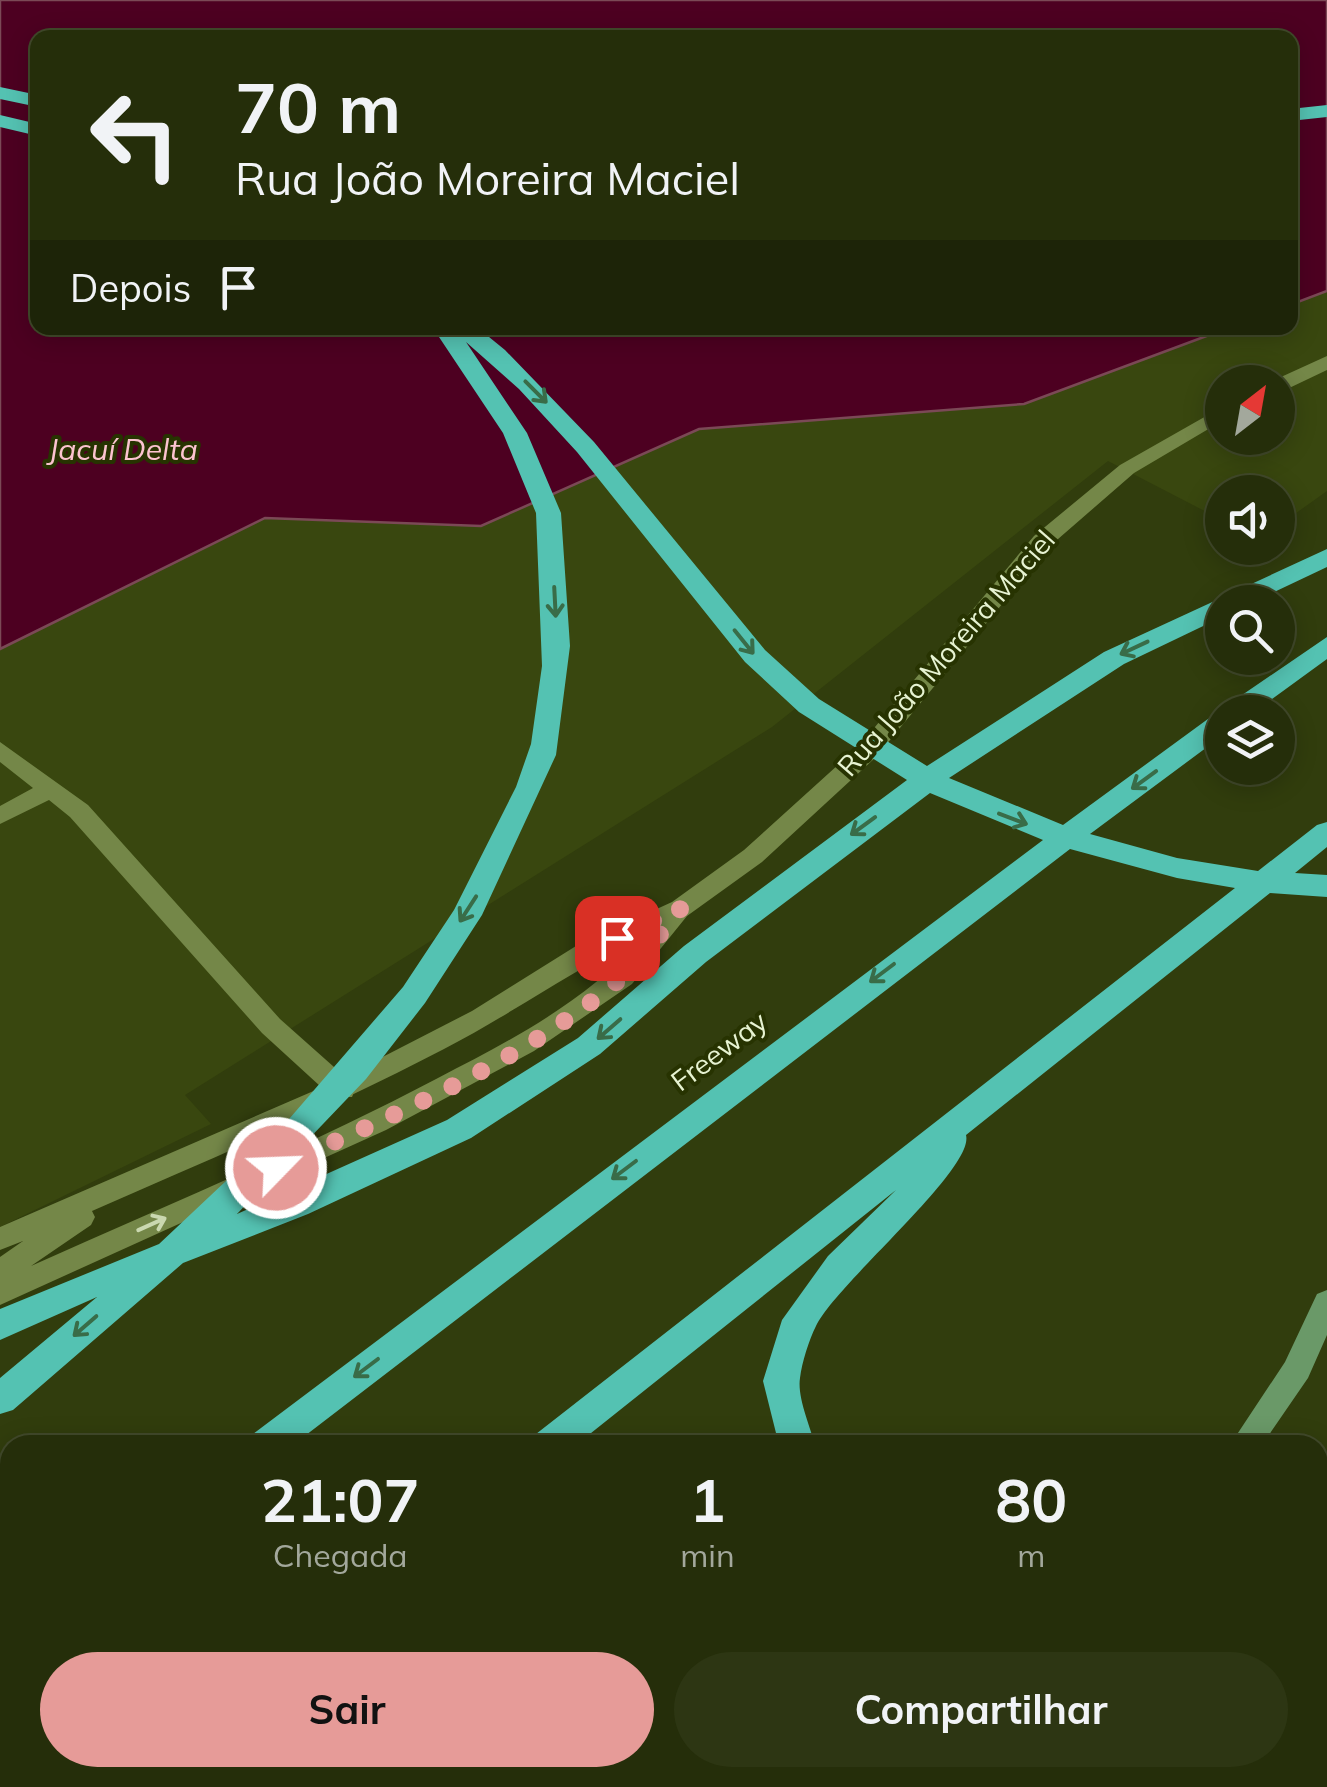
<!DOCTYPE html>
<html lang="pt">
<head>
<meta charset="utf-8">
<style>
	body { margin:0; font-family:Mulish,sans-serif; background:#2d3613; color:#f1f3f6; height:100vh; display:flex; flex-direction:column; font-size:38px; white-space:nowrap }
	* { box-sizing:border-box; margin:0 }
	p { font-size:32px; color:#a3a89c }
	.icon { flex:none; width:55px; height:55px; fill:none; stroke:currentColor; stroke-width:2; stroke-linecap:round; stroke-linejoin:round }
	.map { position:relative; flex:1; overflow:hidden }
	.side { position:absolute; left:0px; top:1435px; width:1328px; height:352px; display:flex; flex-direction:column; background:#252e0a; border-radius:30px 30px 0 0; box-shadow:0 5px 25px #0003,0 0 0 2px #424a2b }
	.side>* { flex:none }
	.top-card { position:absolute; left:30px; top:30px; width:1268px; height:305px; border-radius:20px; box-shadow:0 5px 25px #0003,0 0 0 2px #424a2b; background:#252e0a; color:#f1f3f6; overflow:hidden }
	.needle { width:65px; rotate:31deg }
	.tools { position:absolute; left:1205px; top:365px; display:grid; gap:20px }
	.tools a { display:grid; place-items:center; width:90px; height:90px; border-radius:50%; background:#252e0a; box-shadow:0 5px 25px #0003,0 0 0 2px #424a2b; font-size:50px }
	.pin { position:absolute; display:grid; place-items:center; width:85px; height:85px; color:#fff; margin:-42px; border-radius:20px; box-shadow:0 5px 15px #0006 }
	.me { position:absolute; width:110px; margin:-55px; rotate:66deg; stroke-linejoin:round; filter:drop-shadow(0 0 8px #0008) }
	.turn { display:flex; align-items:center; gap:35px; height:210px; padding:0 40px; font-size:45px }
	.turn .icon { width:130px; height:130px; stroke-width:2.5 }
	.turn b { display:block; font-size:70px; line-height:85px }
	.then { display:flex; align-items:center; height:95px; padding:0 40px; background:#0003; gap:20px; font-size:38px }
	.eta { display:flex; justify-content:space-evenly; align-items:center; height:170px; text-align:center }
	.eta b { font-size:60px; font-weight:700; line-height:70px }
	.button { display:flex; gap:20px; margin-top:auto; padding:20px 40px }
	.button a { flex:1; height:115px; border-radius:60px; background:#e69b98; color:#111; font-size:40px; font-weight:700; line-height:115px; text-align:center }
	.button a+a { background:#2d3613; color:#f1f3f6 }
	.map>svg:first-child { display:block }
	.built { fill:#39470f; fill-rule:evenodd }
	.green { fill:#6d3c00 }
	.water { fill:#4d0021; stroke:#7b4956; stroke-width:2.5 }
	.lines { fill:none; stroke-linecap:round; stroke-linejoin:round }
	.path { stroke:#8b976e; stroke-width:8; stroke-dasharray:9 6; stroke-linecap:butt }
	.service { fill:#748748; fill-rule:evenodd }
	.minor { fill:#748748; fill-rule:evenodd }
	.tertiary { fill:#748748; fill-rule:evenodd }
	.secondary { fill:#6a9968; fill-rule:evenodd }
	.motorway { fill:#54c2b2; fill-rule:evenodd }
	.oneway { stroke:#396c48 }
	.oneway2 { stroke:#cad8b0 }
	.route { stroke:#e69b98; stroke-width:18; stroke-dasharray:0 32.4 }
	.labels { text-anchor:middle; stroke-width:8; stroke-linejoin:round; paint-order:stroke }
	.street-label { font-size:28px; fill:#e7f3d2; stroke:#273301 }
	.water-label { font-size:30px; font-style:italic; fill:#fcc3d0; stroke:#273301 }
</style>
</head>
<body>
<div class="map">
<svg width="1327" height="1787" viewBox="0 0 1327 1787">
	<rect width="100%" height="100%" fill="#313d0d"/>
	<path class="built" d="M1327,291v200l-49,35v-34h-56v28l-114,-59 -336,266 -587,368 26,29 -211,103v-578l265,-131 216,8 218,-97 325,-25 204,-76h62v-23zM1222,382h56v56h-56z"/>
	<path class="green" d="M1327,1458v165l-9,4v-156z
		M889,1778h108l-15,9h-104z"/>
	<path class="water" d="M0,0h1327v291l-37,14v-267h-1252v290h1190l-204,76 -325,25 -218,97 -216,-8 -265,131z"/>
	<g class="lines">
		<path class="path" d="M0,1750l10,12
			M23,1778l8,9"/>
		<path class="service" d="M0,742l88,63 192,214 72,64 3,7 -3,7h-20l-70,-64 -192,-216 -21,-17 -49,24v-18l33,-18 -33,-26z"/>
		<path class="minor" d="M1318,1739l9,4v36l-9,-4z"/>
		<path class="tertiary" d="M1327,356v14l-42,20 -7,2v-10h-8z
			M1222,407v14l-88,52 -84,73 -174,211 -114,105 -75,54 -55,68 -98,67 -148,79 -386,175v-48l23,-16 -23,9v-23l332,-144 140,-72 104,-65 96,-44 72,-52 116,-105 174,-209 86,-71zM642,937c-54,64 -131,103 -204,141 -133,70 -271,127 -407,188l60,-41 4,-8 -3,-6c119,-52 237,-102 352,-162 68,-35 129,-80 198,-112z"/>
		<path class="secondary" d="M1327,1290v45l-19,43 -46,67h-32l55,-83 32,-68z
			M1327,1639v31l-9,3v-30z
			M763,1778h40l-4,9h-40z
			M1044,1778h48l-4,9h-48z"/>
		<path class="motorway" d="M0,87l38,8v12l-38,-8z
			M1327,105v12l-37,4v-12z
			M0,115l38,9v12l-38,-9z
			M433,328h45l27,22 89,92 171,208 54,49 108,67 177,-114 223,-103v18l-74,35h-31v15l-98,47 -175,114 114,47 149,-109 10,-2v22l-132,98 87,24 81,13 59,-46 10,-3v25l-32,26 32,2v22l-57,-4 -304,242c9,34 -130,149 -150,191 -7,14 -14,36 -16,52 -3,19 10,48 15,67h-36l-16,-64 19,-61 46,-64 68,-66 -320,255h-45l5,-11 699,-546 -58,-10 -107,-29 -777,596h-45l5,-11 790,-594 -113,-47 -224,169 -106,92 -129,84 -163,76 -125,49 -170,147 -13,4v-36l97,-81 -97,43v-31l159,-65 118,-111 126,-146 51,-77 62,-123 15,-43 11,-78 -6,-153 -33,-80zM466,342l53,47 58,63 168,210 54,50 108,68 -223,166 -106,92 -131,82 -210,94 129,-135 59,-76 57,-88 74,-160 14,-109 -9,-133 -34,-80z
			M1327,637v22l-73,53 -32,1 4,-7z
			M10,1623v39l-10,4v-39z
			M103,1778h48l-4,9h-48z"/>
	</g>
	<defs><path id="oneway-shaft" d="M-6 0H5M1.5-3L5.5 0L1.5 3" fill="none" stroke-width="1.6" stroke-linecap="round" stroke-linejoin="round" transform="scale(2.5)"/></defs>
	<g class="oneway">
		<use href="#oneway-shaft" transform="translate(536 392) rotate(45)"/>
		<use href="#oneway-shaft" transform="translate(555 602) rotate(87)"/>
		<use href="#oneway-shaft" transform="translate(744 642) rotate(51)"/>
		<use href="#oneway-shaft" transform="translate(1134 648) rotate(155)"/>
		<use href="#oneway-shaft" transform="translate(1144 780) rotate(144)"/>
		<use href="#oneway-shaft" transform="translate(1013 819) rotate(21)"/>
		<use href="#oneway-shaft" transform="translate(863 826) rotate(144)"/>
		<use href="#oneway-shaft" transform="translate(468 909) rotate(123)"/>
		<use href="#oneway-shaft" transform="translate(882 973) rotate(143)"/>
		<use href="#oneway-shaft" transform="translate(609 1029) rotate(139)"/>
		<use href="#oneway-shaft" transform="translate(624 1170) rotate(143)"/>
		<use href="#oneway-shaft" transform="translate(85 1326) rotate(139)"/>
		<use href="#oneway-shaft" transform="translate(366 1368) rotate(143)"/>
	</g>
	<use class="oneway2" href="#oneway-shaft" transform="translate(152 1224) rotate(-24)"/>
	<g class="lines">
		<path class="route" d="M276,1168c117,-53 247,-106 345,-190 23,-19 41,-48 60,-70l-64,30"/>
	</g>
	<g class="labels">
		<g class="street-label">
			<text transform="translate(946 653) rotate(-49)" y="10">Rua João Moreira Maciel</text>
			<text transform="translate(719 1051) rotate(-37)" y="10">Freeway</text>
		</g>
		<g class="water-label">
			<text x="123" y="460">Jacuí Delta</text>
		</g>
	</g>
</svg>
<div class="tools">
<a><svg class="needle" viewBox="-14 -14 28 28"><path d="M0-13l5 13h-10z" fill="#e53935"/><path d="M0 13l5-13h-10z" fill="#a3a89c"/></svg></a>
<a><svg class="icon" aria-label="sound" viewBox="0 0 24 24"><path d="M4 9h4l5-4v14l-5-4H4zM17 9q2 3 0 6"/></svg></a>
<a><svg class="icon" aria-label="search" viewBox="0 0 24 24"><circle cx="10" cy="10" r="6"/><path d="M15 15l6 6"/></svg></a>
<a><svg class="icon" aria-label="layers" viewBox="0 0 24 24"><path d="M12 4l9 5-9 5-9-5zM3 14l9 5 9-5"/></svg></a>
</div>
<div class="pin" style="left:617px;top:938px;background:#d93025"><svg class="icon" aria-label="arrive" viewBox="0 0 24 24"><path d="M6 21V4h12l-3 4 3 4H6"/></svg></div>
<svg class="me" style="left:276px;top:1168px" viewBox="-20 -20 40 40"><circle r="17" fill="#e69b98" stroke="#fff" stroke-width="3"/><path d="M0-11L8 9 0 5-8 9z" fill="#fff"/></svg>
<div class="top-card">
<div class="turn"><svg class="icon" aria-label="left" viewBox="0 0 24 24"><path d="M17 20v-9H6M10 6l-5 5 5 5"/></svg><div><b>70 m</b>Rua João Moreira Maciel</div></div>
<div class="then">Depois<svg class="icon" aria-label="arrive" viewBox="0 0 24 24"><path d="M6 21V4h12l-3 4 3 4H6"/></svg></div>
</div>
<section class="side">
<div class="eta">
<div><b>21:07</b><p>Chegada</p></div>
<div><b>1</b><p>min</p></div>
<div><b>80</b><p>m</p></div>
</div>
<div class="button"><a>Sair</a><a>Compartilhar</a></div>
</section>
</div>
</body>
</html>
